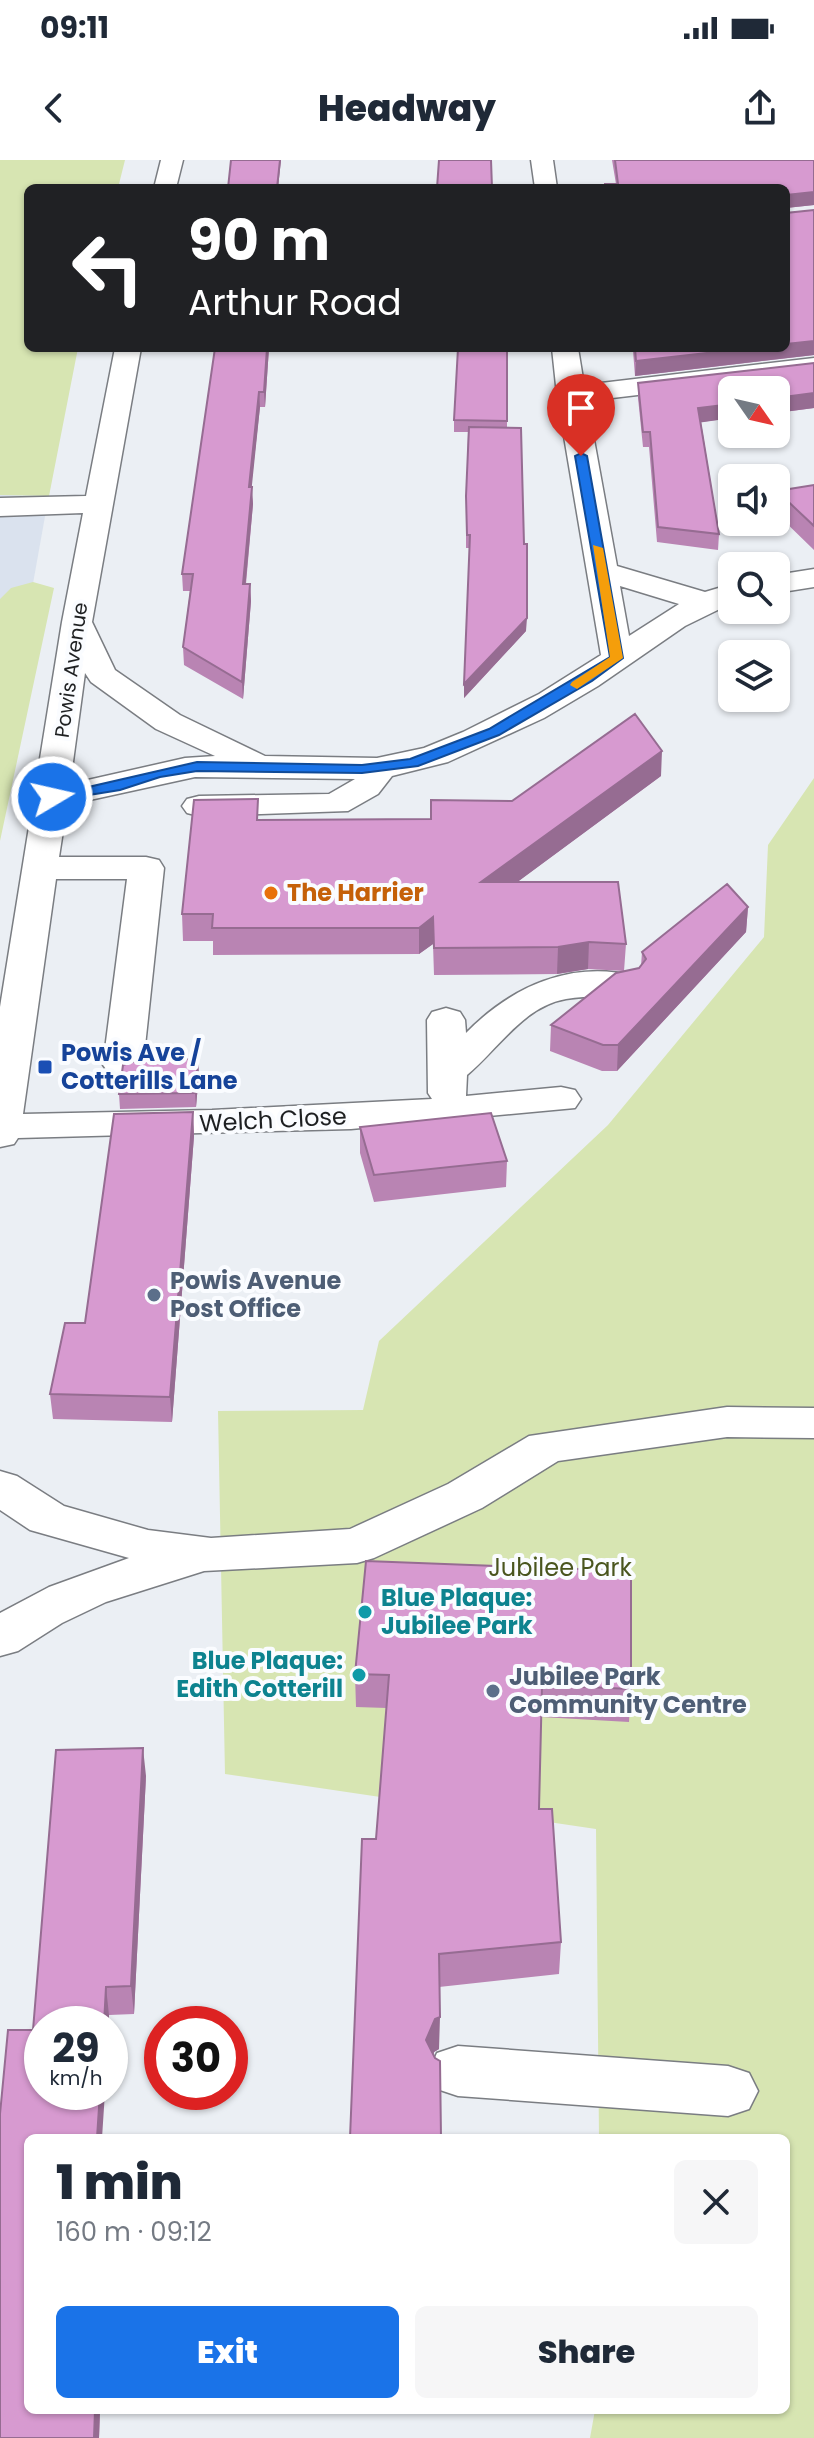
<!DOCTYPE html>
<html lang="en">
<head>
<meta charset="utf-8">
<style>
	body { margin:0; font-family:Poppins,sans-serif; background:#f6f6f7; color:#1f2937; height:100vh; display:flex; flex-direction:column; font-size:30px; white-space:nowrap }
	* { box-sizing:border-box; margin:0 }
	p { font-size:26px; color:#747a83 }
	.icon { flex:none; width:44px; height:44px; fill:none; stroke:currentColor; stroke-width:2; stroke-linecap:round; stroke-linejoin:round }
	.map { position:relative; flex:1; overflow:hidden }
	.drawer { position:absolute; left:24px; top:1974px; width:766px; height:280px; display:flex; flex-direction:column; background:#fff; border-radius:12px; box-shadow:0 2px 6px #0004 }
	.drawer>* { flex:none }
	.top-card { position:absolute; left:24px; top:24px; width:766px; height:168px; border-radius:12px; box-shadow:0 2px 6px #0004; background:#202124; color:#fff; overflow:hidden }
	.needle { width:52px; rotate:124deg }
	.fabs { position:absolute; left:718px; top:216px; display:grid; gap:16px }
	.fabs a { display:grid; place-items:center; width:72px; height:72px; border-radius:12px; background:#fff; box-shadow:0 2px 6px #0004; font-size:40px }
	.speed { position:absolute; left:24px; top:1846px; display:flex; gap:16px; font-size:40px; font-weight:700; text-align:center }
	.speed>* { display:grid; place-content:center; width:104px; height:104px; border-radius:50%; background:#fff; box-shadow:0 2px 6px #0004; line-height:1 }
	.speed small { font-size:20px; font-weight:400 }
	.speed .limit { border:12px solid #d22; background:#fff; color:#111 }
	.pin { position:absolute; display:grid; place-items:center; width:68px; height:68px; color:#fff; margin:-82px -34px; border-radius:50% 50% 50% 0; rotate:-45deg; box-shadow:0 0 8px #0007 }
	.pin .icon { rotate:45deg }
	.me { position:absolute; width:88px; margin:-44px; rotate:81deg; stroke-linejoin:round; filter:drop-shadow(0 0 6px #0008) }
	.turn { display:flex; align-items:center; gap:28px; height:168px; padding:0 32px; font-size:36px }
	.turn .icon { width:104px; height:104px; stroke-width:2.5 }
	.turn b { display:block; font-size:56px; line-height:68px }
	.round { display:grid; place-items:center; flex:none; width:84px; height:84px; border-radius:12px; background:#f6f6f7 }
	.summary { display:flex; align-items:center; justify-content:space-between; height:136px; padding:0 32px }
	h1 { font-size:48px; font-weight:800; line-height:60px }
	.action { display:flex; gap:16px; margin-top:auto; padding:16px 32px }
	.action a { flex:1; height:92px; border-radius:12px; background:#1a73e8; color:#fff; font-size:32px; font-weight:800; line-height:92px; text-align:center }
	.action a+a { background:#f6f6f7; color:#1f2937 }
	.status { display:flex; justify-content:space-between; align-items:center; height:56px; padding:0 40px; background:#fff; direction:ltr }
	.status svg { height:22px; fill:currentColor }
	header { display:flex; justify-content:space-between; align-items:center; height:104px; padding:0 32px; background:#fff; font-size:36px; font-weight:800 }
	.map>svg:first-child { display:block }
	.built { fill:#dae2ee }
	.green { fill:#d7e5b2 }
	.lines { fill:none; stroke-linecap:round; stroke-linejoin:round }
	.minor-casing { stroke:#7a7d82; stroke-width:3 }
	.minor { fill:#fff; fill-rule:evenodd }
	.wall { fill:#b984b3 }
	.shaded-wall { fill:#966c92 }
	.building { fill:#d79ad0; stroke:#966c92; stroke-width:2 }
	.route { fill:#1a73e8; stroke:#114b97; stroke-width:2 }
	.slow { fill:#f59e0b }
	.food-dot { fill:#e8710a; stroke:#fafcff; stroke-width:3 }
	.transit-dot { fill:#1a4fb4; stroke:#fafcff; stroke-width:3 }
	.service-dot { fill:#5c6f8a; stroke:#fafcff; stroke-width:3 }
	.culture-dot { fill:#0f9aa8; stroke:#fafcff; stroke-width:3 }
	.labels { text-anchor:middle; stroke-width:8; stroke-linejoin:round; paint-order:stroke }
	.far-street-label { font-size:20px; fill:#1e2022; stroke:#fafcff }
	.food-label { font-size:24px; font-weight:bold; fill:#c56008; stroke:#fafcff; text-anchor:start }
	.transit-label { font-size:24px; font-weight:bold; fill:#164399; stroke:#fafcff; text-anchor:start }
	.street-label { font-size:24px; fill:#1e2022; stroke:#fafcff }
	.service-label { font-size:24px; font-weight:bold; fill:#4e5e75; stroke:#fafcff; text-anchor:start }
	.park-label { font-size:24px; fill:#49551e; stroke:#fafcff }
	.culture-label { font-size:24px; font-weight:bold; fill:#0d838f; stroke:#fafcff; text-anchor:start }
</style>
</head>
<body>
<div class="status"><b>09:11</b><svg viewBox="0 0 49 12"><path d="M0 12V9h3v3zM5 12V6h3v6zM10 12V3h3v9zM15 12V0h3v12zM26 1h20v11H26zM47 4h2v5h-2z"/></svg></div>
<header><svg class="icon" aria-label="back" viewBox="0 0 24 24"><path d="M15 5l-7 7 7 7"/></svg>Headway<svg class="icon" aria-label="share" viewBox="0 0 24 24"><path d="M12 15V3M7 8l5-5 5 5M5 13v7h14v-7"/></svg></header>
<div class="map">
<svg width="814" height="2278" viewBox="0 0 814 2278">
	<rect width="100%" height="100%" fill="#ebeff4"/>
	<path class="built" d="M0,239h66l-66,369z"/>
	<path class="green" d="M0,0h125l-7,28h-90v160h50l-29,148 -49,-1z
		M33,422l21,6 -54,253v-242l11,-11z
		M814,618v1660h-224l5,-28h191v-272h-187l-3,-309 -371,-55 -7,-363 145,-1 16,-69 229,-216 156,-188 4,-92z"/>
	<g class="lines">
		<defs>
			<path id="minor" d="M161,0h22l-7,28h-22z
				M531,0h22l4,28h-22z
				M115,188h26l-49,274 23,48 65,45 85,41 112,2 47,-10 39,-16 76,-38 62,-39 -44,-260 -5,-47h26l6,37 230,-27v16l-227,27 30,165 88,26 27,-8v19l-47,23 -87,60 -54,32 -96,44 -56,14 -14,18 -30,17 -149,5 -12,-3 -5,-7 5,-7 12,-3 130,-2 26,-15 -160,-2 -128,28 -8,52h87l13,3 5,8 -21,197 -6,8 -14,4 -14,-4 -6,-8 24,-186h-71l-33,235 189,-4 220,-11 -4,-6 -1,-73 5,-8 14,-4 14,4 5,8 1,13c45,-46 104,-73 169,-57l6,8 -6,8c-22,6 -46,3 -69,7 -42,7 -68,50 -99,76l-1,21 95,-9 14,3 6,9 -6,9 -224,21 -333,9 -4,6 -14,3v-140l62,-385 21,-109 -83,3v-18l86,-2zM620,426l59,18 -50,32zM85,513l6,9 65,47 59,27 -30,2 -115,26z
				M814,409v18l-38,6v-18z
				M727,1247l87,1v30l-87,-1 -169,24 -76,47 -108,50 -17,5 -153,8 -98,31 -44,21 -44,28 -18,5v-43l49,-26 80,-29 -99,-28 -30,-20v-39l17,5 47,30 84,24 63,8 139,-9 98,-45 81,-48z
				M458,1886l270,20 21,7 9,18 -9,18 -21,7 -270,-20 -21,-7 -8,-18 8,-18z"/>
		</defs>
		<use href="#minor" class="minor-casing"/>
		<use href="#minor" class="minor"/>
	</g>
	<path class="wall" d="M612,0h202v45l-28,3v-20l-170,-4z
		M814,50v145l-179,21 -2,-25h-9v-3h162z
		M215,188h54l-4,59h-5l-9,80 2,17 -7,80h4l1,17 -8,98 -59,-34 -1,-18 7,-56h-7l-1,-17z
		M507,188v80l19,203 -62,67 6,-150h-4v-40l2,-76h-14v-12z
		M814,203v45l-38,5v-23h-44v28l-31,4 18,112 -1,16 -61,-8 -8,-95h-6l-5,-49v-15z
		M814,325v65l-38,-37 1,-22z
		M661,616l-144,106 109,62 -2,27 15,-3 2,-2 1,-14 106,-45 -2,25 -129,139h-15l-52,-20 1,-26 73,-54 -36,-2 -31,5 -123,1 -1,-31 -14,10 -206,1v-14h-30l-1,-27 76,-115v21l173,-1 81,-18z
		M199,913l-3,34 -76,2 -1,-15z
		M193,952l1,24 -22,286 -119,-3 -3,-25z
		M360,967l147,34 -1,26 -132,15 -14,-49z
		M366,1401l265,128 -2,33 -88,-5 -2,92 22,133 -2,32 -120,13v62l-5,3 -1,3 8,83 -65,-299 11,-131 -31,-1 -1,-33z
		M146,1616l-12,238 -25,1 -81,395h72l-1,28h-99z"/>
	<path class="shaded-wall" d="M280,0h1l-3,28h-1z
		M814,32v13l-28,3v-13z
		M814,181v14l-179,21 1,-15 115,-13h35v-4z
		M267,188h2l-4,59 -1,-15z
		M259,232l1,15 -10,97 -1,-17z
		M814,233v15l-38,5v-15z
		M732,244v14l-35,5 1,-15z
		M252,327l1,17 -9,97 -1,-17z
		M250,424l1,17 -8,98 -1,-17z
		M527,458l-1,13 -62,67v-14z
		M662,591l-1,25 -180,133v-27z
		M748,747l-2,25 -129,139 1,-26z
		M433,757v27l-14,10v-26z
		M589,782l-1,27 -31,5 1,-27z
		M198,899l1,14 -3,34 -1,-14z
		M193,952l1,24 -22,286 -2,-25z
		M143,1588l3,28 -12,238 -3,-28z
		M106,1827l3,28v9h-5z
		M440,1857l-1,32 -5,3 -8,20v-32l9,-21z
		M100,1932h5l-3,46h-5z
		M95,2250h5l-1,28h-5z"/>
	<path class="building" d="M231,0h49l-3,28h-49z
		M439,0h52l1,28h-55z
		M615,0h199v32l-28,3v-7h-181v-4h13z
		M814,50v131l-28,3v-131z
		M215,188h52l-3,44h-5l-10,95h3l-9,97h7l-8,98 -59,-35 10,-73h-11z
		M458,188h49v73l-53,-1z
		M635,188h116l-115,13z
		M814,203v30l-38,5v-8h-44v14l-34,4 21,126 -61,-7 -8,-95h-7l-5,-49z
		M469,267l52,1 3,116h3v74l-63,66 6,-149h-3l-1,-39z
		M814,325v41l-37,-35z
		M635,554l27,37 -181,131h137l8,62 -37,-2 -31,5 -124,1 -1,-31 -14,11h-207l1,-14h-31l12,-114 64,-1 -1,21 174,-1v-19l81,1z
		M727,724l21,23 -130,138h-15l-52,-20 65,-52 23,-5 7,-9 -4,-7z
		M198,899l-3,34 -76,1 4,-29 15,-5z
		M193,952l-23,285 -120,-3 15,-71h20l29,-209z
		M491,953l16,48 -133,14 -14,-48z
		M366,1401l265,10v118l-89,-4 -3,124h13l9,133 -122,12 1,63 -5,2 -9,21 9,18 5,3 1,77h-91l12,-299h14l13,-164 -34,-1z
		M143,1588l-12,238 -25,1 -2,37h-62v68h58l-3,46h-69v272h67l-1,28h-94v-324l8,-84h25l23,-280z"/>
	<path class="route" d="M581,293l6,3 36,202 -31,23 -93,54 -81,31 -56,7 -165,-2 -37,6 -40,13 -68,11 -7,-4 152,-35 165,3 48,-6 79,-30 121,-72 -35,-201z"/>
	<path class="slow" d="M593,385l10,3 20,110 -46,31 -7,-4 2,-3 38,-25z"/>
	<circle class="food-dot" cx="271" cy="733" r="8"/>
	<rect class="transit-dot" x="37" y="899" width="16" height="16" rx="4"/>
	<g class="service-dot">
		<circle cx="154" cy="1135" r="8"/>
		<circle cx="493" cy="1531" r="8"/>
	</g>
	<g class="culture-dot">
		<circle cx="365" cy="1452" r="8"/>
		<circle cx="359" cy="1515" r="8"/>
	</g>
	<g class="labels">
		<g class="far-street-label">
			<text transform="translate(71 510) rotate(-82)" y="7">Powis Avenue</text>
		</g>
		<g class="food-label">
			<text x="287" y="741">The Harrier</text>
		</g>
		<g class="transit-label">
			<text x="61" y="901">Powis Ave /<tspan x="61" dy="28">Cotterills Lane</tspan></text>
		</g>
		<g class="street-label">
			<text transform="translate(273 960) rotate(-3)" y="8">Welch Close</text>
		</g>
		<g class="service-label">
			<text x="170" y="1129">Powis Avenue<tspan x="170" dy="28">Post Office</tspan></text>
			<text x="509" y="1525">Jubilee Park<tspan x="509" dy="28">Community Centre</tspan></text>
		</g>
		<g class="park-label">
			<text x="560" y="1416">Jubilee Park</text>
		</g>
		<g class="culture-label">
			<text x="381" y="1446">Blue Plaque:<tspan x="381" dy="28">Jubilee Park</tspan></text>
			<text x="343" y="1509" text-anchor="end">Blue Plaque:<tspan x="343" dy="28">Edith Cotterill</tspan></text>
		</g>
	</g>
</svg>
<div class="fabs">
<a><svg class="needle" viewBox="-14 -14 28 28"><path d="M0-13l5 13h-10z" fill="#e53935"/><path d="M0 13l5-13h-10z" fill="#747a83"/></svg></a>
<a><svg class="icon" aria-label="sound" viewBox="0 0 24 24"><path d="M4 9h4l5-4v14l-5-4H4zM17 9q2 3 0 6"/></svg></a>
<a><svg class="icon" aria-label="search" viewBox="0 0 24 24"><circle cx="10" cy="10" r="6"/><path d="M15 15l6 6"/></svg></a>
<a><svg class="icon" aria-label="layers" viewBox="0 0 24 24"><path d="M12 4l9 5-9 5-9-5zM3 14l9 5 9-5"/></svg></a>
</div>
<div class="speed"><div>29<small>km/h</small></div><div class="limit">30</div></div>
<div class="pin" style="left:581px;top:296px;background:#d93025"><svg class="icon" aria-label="arrive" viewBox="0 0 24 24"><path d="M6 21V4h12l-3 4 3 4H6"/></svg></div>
<svg class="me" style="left:52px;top:637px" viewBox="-20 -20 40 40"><circle r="17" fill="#1a73e8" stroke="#fff" stroke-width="3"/><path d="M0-11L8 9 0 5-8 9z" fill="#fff"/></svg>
<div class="top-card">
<div class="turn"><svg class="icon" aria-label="left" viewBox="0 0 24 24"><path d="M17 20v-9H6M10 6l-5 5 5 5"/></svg><div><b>90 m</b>Arthur Road</div></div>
</div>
<section class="drawer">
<div class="summary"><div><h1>1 min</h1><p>160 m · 09:12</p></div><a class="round"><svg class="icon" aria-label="close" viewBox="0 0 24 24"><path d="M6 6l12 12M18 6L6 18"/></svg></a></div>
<div class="action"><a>Exit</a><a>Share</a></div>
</section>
</div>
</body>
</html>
